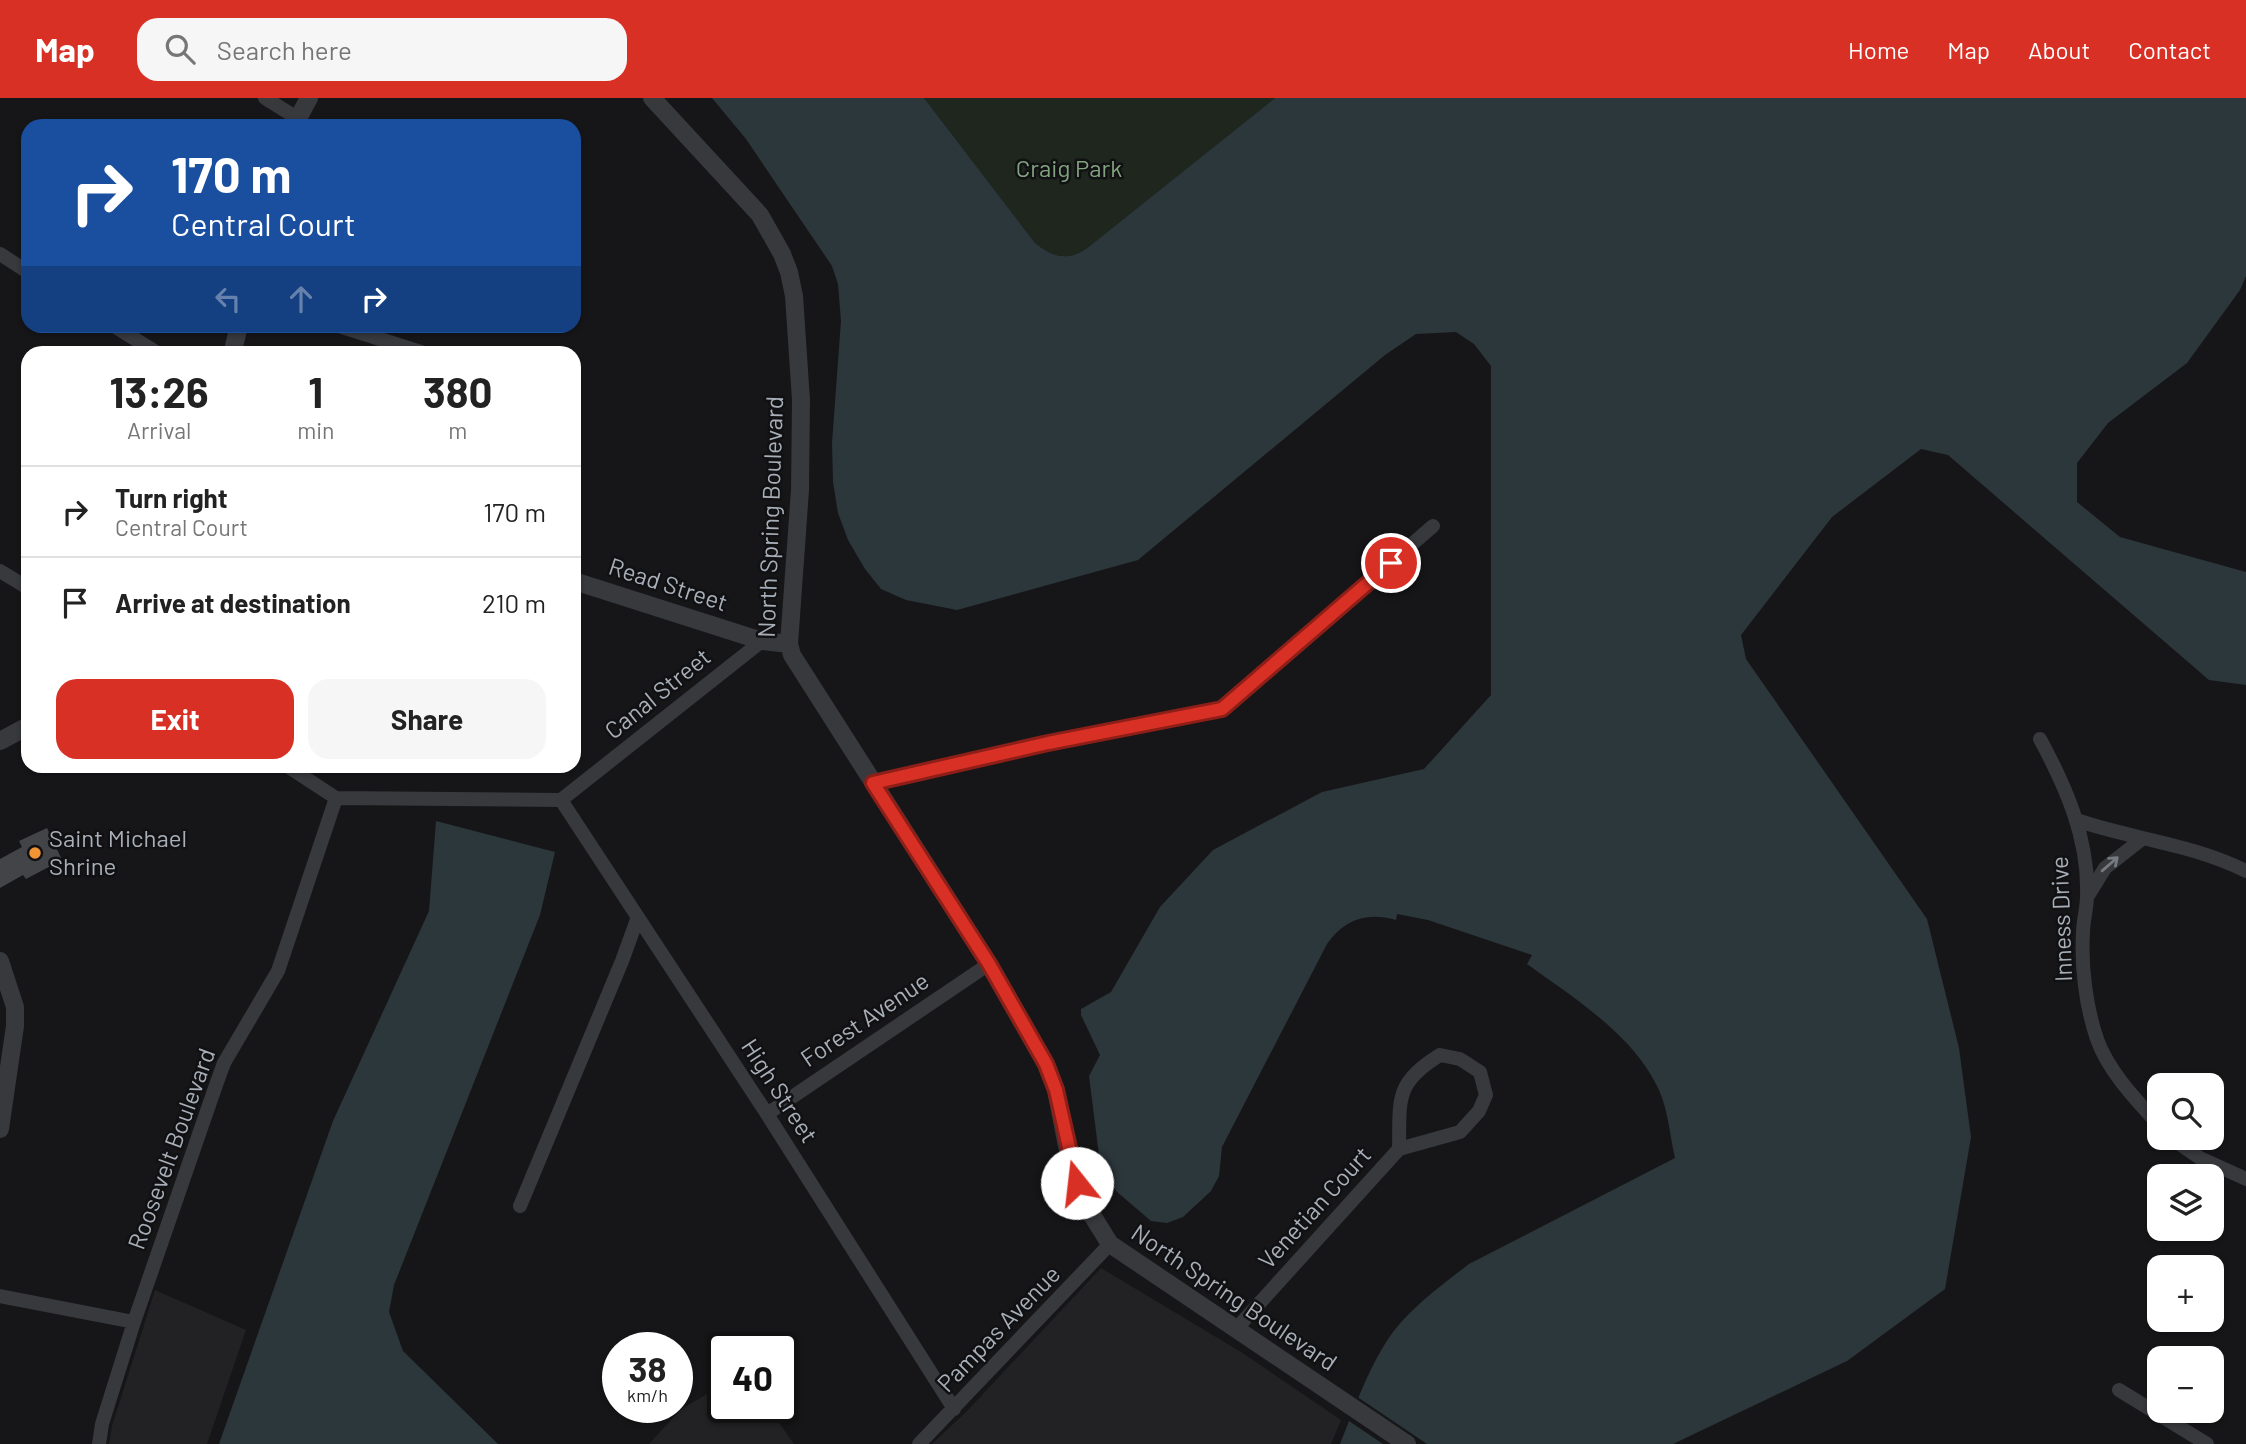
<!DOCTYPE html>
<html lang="en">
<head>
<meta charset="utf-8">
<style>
	body { margin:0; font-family:Barlow,sans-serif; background:#f6f6f6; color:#222; height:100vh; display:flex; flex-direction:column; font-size:26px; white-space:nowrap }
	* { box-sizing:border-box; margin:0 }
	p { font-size:23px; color:#767676 }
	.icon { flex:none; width:38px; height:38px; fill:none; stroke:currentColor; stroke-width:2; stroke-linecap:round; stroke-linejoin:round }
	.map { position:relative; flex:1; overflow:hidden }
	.details { position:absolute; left:21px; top:248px; width:560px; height:427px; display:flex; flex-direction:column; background:#fff; border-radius:21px; box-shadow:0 2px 5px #0004 }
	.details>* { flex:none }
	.hud { position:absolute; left:21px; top:21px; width:560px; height:214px; border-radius:21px; box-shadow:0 2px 5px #0004; background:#1a4fa0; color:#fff; overflow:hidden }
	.controls { position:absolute; left:2147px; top:975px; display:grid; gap:14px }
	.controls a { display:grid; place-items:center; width:77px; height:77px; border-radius:14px; background:#fff; box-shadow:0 2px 5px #0004; font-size:35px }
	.speed { position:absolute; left:602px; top:1234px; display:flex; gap:14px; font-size:35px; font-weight:700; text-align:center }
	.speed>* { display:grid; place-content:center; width:91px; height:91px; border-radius:50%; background:#fff; box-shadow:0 2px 5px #0004; line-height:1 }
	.speed small { font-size:18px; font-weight:400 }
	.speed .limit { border:4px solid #111; border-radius:10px; background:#fff; color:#111 }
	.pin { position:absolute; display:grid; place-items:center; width:60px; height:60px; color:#fff; margin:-30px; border:4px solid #fff; border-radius:50%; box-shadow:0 2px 7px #0007 }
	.me { position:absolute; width:77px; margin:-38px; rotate:344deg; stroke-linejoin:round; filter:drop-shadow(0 0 5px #0008) }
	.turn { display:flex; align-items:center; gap:24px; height:147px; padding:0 35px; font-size:32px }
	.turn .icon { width:91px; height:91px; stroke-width:2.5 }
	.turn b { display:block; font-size:49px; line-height:60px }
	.lanes { display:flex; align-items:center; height:66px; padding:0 35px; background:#0003; justify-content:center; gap:35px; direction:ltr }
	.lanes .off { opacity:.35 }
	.eta { display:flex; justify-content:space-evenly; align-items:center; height:119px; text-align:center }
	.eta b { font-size:42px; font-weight:700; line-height:49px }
	.button { display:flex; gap:14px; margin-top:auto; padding:14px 35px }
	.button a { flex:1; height:80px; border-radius:21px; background:#d93025; color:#fff; font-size:28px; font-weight:700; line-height:80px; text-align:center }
	.button a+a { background:#f6f6f6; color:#222 }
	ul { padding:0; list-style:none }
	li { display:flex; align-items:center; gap:21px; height:91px; padding:0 35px; border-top:2px solid #e0e0e0 }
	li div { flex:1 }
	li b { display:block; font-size:26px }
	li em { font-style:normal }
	header { display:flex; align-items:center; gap:42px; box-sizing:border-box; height:98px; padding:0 35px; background:#d93025; color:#fff }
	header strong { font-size:33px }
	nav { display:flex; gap:38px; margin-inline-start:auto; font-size:24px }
	.search { width:490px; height:63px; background:#f6f6f6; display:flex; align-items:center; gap:18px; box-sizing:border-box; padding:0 24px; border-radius:21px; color:#767676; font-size:26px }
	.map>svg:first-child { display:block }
	.built { fill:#222225 }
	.green { fill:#1e261e }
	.water { fill:#2c373c }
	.pier { fill:#161618 }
	.building { fill:#424448 }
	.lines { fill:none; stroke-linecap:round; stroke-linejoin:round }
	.minor { stroke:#37393d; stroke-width:14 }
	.tertiary { stroke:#37393d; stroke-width:18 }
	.oneway { stroke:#757a81 }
	.route-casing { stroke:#8d1f18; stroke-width:18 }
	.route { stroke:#d93025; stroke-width:12 }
	.poi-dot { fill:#f19434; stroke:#111113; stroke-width:2.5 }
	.labels { text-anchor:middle; stroke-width:5; stroke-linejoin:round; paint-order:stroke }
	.park-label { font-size:24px; fill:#82a37f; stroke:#111113 }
	.street-label { font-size:24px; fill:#a8afb8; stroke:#111113 }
	.poi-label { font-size:24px; fill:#a8afb8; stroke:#111113; text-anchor:start }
</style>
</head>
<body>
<header>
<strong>Map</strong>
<div class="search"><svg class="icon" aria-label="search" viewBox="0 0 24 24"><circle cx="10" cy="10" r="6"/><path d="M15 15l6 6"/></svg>Search here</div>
<nav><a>Home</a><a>Map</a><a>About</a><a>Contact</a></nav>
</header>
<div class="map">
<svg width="2246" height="1346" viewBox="0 0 2246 1346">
	<rect width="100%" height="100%" fill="#161618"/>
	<path class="built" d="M1101,1170l140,84 100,68 -10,24h-399l35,-33z
		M155,1192l91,40 -39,114h-98l3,-18z
		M723,1287v22h45l26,37h-145l32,-35z"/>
	<path class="green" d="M924,0h351l-189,151c-19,13 -35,7 -51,-6z"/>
	<path class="water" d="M712,0h212l111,145c16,13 32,19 51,6l189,-151h971v178l-6,14 -53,73 -79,60 -31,40v39l43,35 126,35v113l-37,-5 -261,-225 -27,-6 -89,68 -91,118 5,24 181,260 32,129 12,89 -26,152 -98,72 -174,83h-333c15,-37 29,-79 53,-112 20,-26 50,-48 76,-68l206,-106c-5,-22 -7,-48 -16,-68 -25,-55 -85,-92 -132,-126l5,-9 -104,-35 -31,-6 -1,6c-30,-8 -51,-1 -69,24l-105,203 -3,29 -8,15 -28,26 -16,6 -16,-2 -35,-30 -17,-36 -10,-79 11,-21 -19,-40v-6l30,-17 49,-85 53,-57 109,-58 102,-23 67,-74v-329l-17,-22 -18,-12 -40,2 -31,21 -247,205 -181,50 -51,-10 -25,-11 -16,-20 -17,-29 -10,-27 -5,-31 -1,-39 9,-122 -3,-37 -6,-18 -86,-127z
		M436,723l119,31 -15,63 -146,370 -5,27 14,39 95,93h-279l114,-323 96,-210z"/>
	<path class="pier" d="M1356,1298l71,48h-44l-37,-25z"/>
	<path class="building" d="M47,730l15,32 -36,19 -3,-4 -23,13v-29l22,-12 -3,-6z"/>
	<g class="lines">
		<path class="minor" d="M265,0l32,20
			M0,156l28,18
			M114,228l45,28
			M339,228l88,28
			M0,473l28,17
			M2040,641c26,48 49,100 47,157 0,12 -4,25 -4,37 -2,34 3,74 14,106 11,32 40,62 63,87
			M287,668l49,32
			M873,686l175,-41 174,-34 211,-183
			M336,700l225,2 201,-159
			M561,702l206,314 187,295
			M2076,722c56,19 116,24 170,51
			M2089,796l16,-26 37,-29
			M767,1016l222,-150
			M2171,1040l29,20 46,21
			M520,1108l102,-245 16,-44
			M0,1198l134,26
			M1237,1230l162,-179 61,-17 19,-21 7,-16 -6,-23 -20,-13 -20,-4c-46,28 -40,45 -41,94
			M2119,1292l88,54
			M99,1346l3,-20 32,-102 82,-237 8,-22 54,-92 58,-173
			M919,1346l191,-200"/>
		<path class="tertiary" d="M652,0l108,117 22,39 7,18 5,24 7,104 -1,90 -11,154 3,11 197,309 57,100 10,26 12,61 14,48 28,45 297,200
			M294,28l15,-28
			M232,256l7,-28
			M574,483l188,60 27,3
			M0,643l28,-15
			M0,863l15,46v19l-15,103"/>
	</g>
	<defs><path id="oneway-shaft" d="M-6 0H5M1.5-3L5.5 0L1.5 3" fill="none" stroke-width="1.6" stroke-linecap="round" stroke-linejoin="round" transform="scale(1.75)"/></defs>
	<use class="oneway" href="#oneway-shaft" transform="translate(2110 766) rotate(-41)"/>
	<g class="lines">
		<defs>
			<path id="route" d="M1077,1085l-21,-93 -10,-26 -57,-100 -116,-181 175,-40 174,-34 169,-146"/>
		</defs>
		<use href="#route" class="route-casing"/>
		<use href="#route" class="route"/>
	</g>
	<circle class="poi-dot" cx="35" cy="755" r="7"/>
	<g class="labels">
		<g class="park-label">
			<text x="1069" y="79">Craig Park</text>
		</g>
		<g class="street-label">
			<text transform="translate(771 419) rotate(-88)" y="8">North Spring Boulevard</text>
			<text transform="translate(668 487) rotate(18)" y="8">Read Street</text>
			<text transform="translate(658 596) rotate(-39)" y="8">Canal Street</text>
			<text transform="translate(2062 821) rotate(-92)" y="8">Inness Drive</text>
			<text transform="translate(865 922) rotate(-34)" y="8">Forest Avenue</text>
			<text transform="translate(779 993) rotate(57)" y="8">High Street</text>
			<text transform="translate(172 1051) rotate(-70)" y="8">Roosevelt Boulevard</text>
			<text transform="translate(1315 1110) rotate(-48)" y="8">Venetian Court</text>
			<text transform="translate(1234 1200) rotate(34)" y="8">North Spring Boulevard</text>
			<text transform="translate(999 1231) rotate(-46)" y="8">Pampas Avenue</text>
		</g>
		<g class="poi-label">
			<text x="49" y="749">Saint Michael<tspan x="49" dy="28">Shrine</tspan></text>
		</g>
	</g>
</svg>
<div class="controls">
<a><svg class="icon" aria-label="search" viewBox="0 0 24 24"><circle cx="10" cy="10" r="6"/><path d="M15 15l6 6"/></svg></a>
<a><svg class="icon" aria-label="layers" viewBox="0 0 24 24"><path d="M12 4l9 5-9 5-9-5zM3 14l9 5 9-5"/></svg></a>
<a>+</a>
<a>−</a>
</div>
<div class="speed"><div>38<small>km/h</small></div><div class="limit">40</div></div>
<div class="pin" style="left:1391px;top:465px;background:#d93025"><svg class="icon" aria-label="arrive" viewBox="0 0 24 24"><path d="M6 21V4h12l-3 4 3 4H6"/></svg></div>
<svg class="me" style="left:1077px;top:1085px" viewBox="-20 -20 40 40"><circle r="19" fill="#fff"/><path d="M0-13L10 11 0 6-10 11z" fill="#d93025"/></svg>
<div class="hud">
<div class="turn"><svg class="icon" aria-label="right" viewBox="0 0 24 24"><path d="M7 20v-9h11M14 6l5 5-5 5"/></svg><div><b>170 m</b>Central Court</div></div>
<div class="lanes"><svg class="icon off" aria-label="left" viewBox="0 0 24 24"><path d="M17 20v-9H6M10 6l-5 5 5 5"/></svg><svg class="icon off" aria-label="ahead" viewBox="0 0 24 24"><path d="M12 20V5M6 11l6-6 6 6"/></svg><svg class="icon" aria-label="right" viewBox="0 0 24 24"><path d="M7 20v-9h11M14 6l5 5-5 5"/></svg></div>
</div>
<section class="details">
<div class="eta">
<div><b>13:26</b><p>Arrival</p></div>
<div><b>1</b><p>min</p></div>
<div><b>380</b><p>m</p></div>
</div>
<ul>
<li><svg class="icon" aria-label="right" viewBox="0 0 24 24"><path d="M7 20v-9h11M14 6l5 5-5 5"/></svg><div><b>Turn right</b><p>Central Court</p></div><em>170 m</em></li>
<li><svg class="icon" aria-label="arrive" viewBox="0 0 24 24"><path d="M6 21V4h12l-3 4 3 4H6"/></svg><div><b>Arrive at destination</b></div><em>210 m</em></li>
</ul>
<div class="button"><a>Exit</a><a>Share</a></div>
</section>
</div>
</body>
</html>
